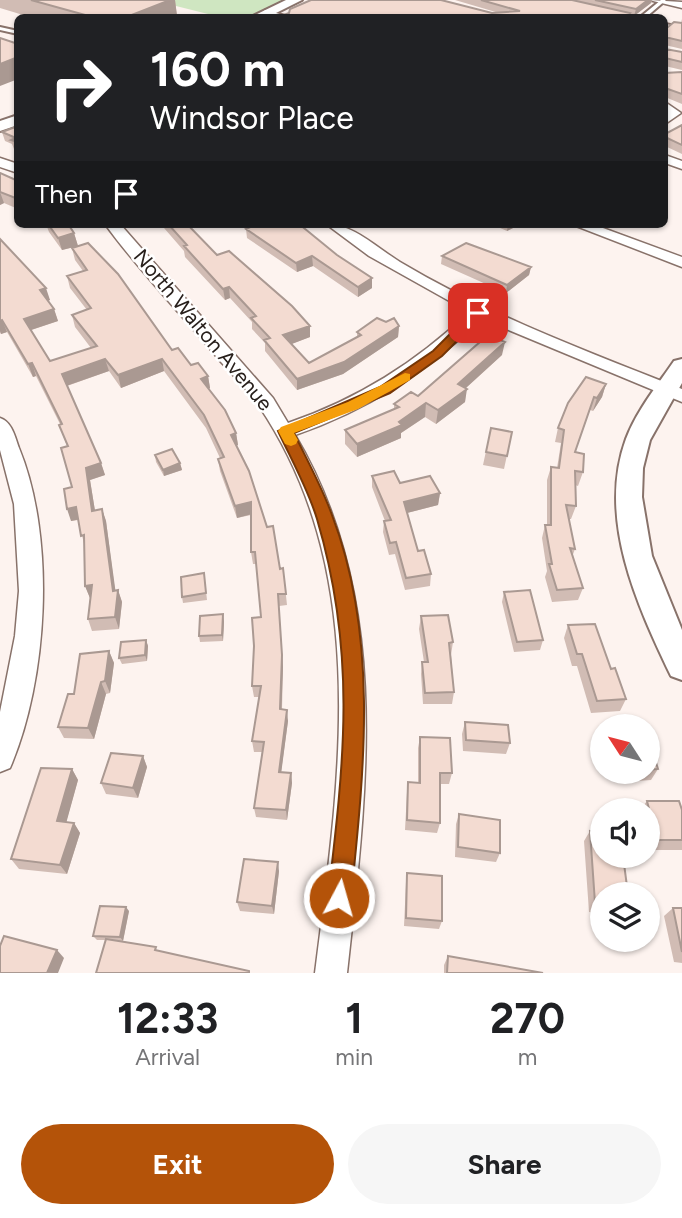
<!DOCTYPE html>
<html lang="en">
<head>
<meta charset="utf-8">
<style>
	body { margin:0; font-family:Figtree,sans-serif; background:#f6f6f6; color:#202124; height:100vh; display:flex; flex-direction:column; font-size:26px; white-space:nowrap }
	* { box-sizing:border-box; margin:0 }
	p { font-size:23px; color:#757577 }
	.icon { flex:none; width:38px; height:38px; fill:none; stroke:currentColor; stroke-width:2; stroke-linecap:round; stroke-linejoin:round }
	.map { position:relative; height:973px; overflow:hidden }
	.side { display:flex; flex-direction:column; background:#fff; flex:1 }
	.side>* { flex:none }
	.guide { position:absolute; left:14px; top:14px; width:654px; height:214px; border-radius:10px; box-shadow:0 2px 5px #0004; background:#202124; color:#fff; overflow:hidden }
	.needle { width:46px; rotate:306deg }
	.buttons { position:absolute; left:590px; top:714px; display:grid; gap:14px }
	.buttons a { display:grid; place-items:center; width:70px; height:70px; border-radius:50%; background:#fff; box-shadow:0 2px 5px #0004; font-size:35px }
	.pin { position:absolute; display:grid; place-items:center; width:60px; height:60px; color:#fff; margin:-30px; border-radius:14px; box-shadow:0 4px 10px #0006 }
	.me { position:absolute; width:77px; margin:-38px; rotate:6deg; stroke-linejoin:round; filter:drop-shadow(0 0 5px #0008) }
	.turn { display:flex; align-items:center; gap:24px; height:147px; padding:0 21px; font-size:32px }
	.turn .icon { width:91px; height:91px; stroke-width:2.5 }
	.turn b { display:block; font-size:49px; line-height:60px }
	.then { display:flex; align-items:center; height:66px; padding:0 21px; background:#0003; gap:14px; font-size:26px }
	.eta { display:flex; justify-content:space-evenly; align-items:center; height:119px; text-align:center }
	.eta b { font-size:42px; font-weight:700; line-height:49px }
	.button { display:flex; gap:14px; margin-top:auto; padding:14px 21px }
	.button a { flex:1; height:80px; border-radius:42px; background:#b45309; color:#fff; font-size:28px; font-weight:700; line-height:80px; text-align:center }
	.button a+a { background:#f6f6f6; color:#202124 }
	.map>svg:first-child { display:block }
	.green { fill:#cfe6c1 }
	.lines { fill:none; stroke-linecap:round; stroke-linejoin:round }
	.service-casing { stroke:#88726a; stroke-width:4 }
	.minor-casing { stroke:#88726a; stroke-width:3 }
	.tertiary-casing { stroke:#88726a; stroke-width:4 }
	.service { fill:#fff; fill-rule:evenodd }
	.minor { fill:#fff; fill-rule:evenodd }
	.tertiary { fill:#fff; fill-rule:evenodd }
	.wall { fill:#d1bcb4 }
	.shaded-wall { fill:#aa9992 }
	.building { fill:#f3dbd1; stroke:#aa9992; stroke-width:2 }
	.route { fill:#b45309; stroke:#753606; stroke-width:2 }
	.slow { fill:#f59e0b }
	.labels { text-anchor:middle; stroke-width:5; stroke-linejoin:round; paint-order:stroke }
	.street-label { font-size:21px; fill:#28201c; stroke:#fff }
</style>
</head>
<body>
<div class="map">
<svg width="682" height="973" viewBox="0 0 682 973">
	<rect width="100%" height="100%" fill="#fdf3ef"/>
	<path class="green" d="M152,0h138l-41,18 -29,-1z"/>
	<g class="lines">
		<defs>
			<path id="service" d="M661,0h5l-21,18h-6z
				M665,24l17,3v2l-17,-3z
				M0,27l18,4v3l-18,-4z"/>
			<path id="minor" d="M649,0l33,2v6z
				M265,10l22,6 1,2 -26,-3z
				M665,102l16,11 -16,11z
				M665,155l17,6v8l-17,-6z
				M0,158l18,6v9l-18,-6z
				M105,224h15l153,174 15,25c70,-24 127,-60 181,-111l-100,-56 -43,-32c27,0 50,23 74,38 89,53 186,89 282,127v13l-200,-83c-56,53 -114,91 -187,116 98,165 72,356 52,538h-32c24,-190 58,-398 -56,-567 -11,-16 -25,-30 -38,-44 -38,-46 -81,-90 -116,-138z
				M571,224h21l90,33v10z
				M0,418c12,4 15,19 19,30 37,90 29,232 -9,320l-10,4v-60l15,-76 4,-45 -5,-87 -14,-54z"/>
			<path id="tertiary" d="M286,0h16l-36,18h-17z
				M18,115v10l-18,6v-10z
				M682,359v24l-32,57 -7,28 -1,29 10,59 30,74v50l-11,-4c-34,-71 -74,-158 -45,-237 11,-29 31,-53 48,-78z"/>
		</defs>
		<use href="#service" class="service-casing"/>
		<use href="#minor" class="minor-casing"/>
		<use href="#tertiary" class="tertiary-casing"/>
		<use href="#service" class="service"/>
		<use href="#minor" class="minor"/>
		<use href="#tertiary" class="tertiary"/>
	</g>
	<path class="wall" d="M0,0h175l2,16 -3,2h-141l-33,-10z
		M455,0h197l-1,3 -17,13 -4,-1 -1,3h-353l13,-5h210z
		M682,19v30l-17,-4v4l17,3v18l-17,-4v-39h3l13,-4z
		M682,72v32l-17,-7v-24z
		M682,125v29l-17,-8v-12z
		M18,126v24l-4,-1 -2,-5 -7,-3 -3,-9z
		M0,173l18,8v28l-14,-6 -4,2z
		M46,224h22l6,9 4,13 -16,4 -13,-18z
		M163,224h24l30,31 93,82 -19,7 18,19 48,-26v-5l29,-10 13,4 -1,11 -55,37 -46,16 -32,-39v-8l-13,-14v-7l-22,-24 -5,2 -40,-43 -1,-6 -20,-23z
		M491,224h30l-14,7z
		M246,229l91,26 35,23v10l-14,9 -45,-31 -16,6 -50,-34z
		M0,239l50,61 -2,1 6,8 4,12 -27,9 19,31 41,-13 -16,-21 -3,-12 15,-5 -17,-22 -3,-12 16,-5 -8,-11 -3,-12 100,102 19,15 17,11 2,12 -1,1 27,44 2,12 -2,1 44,123 3,-1 4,37 -8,1 4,61 -1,43 6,11 -7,51 10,1 1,10 -5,37 -31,-3 -2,-9 8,-56h-8l-2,-11 7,-44h-5l-2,-11 9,-69 -5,-53h-3l-2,-12v-37l-14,3 -17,-47 -2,-12 2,-1 -14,-30 -42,-57 -43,17 -12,-17 -42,15 34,77 4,12 -15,5 5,31 7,-2 4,12 9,70 3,-1 4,12 -3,27 -27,2 -4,-12 2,-21 -5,-12v-39l-7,-27 -7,1 1,-34 -5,-41 -8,-21 1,-1 -24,-48 -3,1 -26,-45 -6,2 -1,-2z
		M442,256l89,11 -2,8 -23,18 -65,-29z
		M502,355l-36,33 -1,14 -29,22 -11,-7 -24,16v5l-44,19 -12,-13v-14l49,-21v-5l24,-8z
		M606,384l-4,13 -9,14 -3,-1 -15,42 8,20 -5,14 -3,-1 1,21 -5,13h-2l6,30 -3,8 11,31 -5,12 -26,2 -7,-25 2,-6 -5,-33 3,-13h2v-45l4,-13 6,1 4,-25 -6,-1 3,-14z
		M491,428l21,4 -8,37 -21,-4z
		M155,455l25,8 2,7 -18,6 -8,-14z
		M372,476l68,17 -2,12 -31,8 11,38 13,23 -1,12 -25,4 -10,-36 -6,1 -6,-23 1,-11h1l-13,-34z
		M204,573l3,27 -24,3 -1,-6z
		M504,592l39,48 -3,10 -26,2 -12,-50z
		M421,616l32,26 -2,13 3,37 -2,12h-29l-2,-30 1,-12h2l-5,-33z
		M224,621l-1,20 -23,1 -1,-6z
		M568,625l43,44 15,30 -6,12 -29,2 -14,-47h-5l-8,-28z
		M146,640l2,6 -1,15 -25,3 -3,-6z
		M109,651l5,12 -4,30 -4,1 -12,45 -30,-1 -6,-11 16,-33z
		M465,722l45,21 -4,11 -43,-3 -1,-17z
		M420,737l32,36 -3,11h-9v39l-3,10 -32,-3 2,-38 1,-10 10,1v-35z
		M648,737l10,32 -7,11 -30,2 -3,-10h30z
		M143,756l4,11 -9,31 -32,-4 -5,-11z
		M72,769l6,11 -12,42 8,1 6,10 -13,41 -48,-5 -8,-10z
		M647,801l35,9v40h-32l-2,-8v-32h-8z
		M459,814l41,39 -4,9 -41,-5 1,-33z
		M590,831l12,63v20l-13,-2 -5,-71z
		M279,871l-5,43 -34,-3 -3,-9z
		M407,873l35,48 -3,8 -35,-3 2,-44z
		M673,908h9v55l-8,-1 -10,-46z
		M129,911l-6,30 36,10 -53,-11h-9l-4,-4z
		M448,956l95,17h-99v-8z"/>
	<path class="shaded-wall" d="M170,0h5l2,16 -3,2h-50z
		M648,0h4l-1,3 -17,13 2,-7z
		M18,57v22l-18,7v-22z
		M0,192l4,11 -4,2z
		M508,224h13l-14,7z
		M74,233l4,13 -16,4 -4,-12z
		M312,256l1,10 -16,6 -1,-9z
		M531,267l-2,8 -23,18 1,-8z
		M372,278v10l-14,9v-10z
		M229,287l1,11 -5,2 -2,-11z
		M46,288l4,12 -6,2 -4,-12z
		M54,309l4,12 -30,10 -4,-12z
		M2,320l5,12 -6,2 -1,-3v-10z
		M310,326v11l-26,10 -1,-12z
		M399,326l-1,11 -55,37 -46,16v-11z
		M505,342l-3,13 -45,41 10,-7 -2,13 -29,22 2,-14 20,-26z
		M105,359l4,12 -43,15 -4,-12z
		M162,359l2,12 -43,17 -3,-13z
		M32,363l4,13 -3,1 -5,-13z
		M208,376l2,12 -7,3 -2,-12z
		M606,384l-4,13 -9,14 4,-13z
		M426,403l-1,14 -24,16v5l-44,19v-13l42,-22z
		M236,433l2,12 -6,2 -1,-12z
		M101,463l4,12 -15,5 7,43 -5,-12 -6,-43z
		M180,463l2,7 -18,6 -1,-6z
		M440,493l-2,12 -35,9 1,-12z
		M251,502l1,12 -15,4 -2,-12z
		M76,507l5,12 -10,2 -4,-12z
		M102,509l4,12 11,81 1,-12 4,12 -3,27 -4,-12z
		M92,585l-2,13 -5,-12z
		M278,594l5,73 -2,53 -1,-11z
		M223,614l1,7 -1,20 -1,-6z
		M146,640l2,6 -1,15 -2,-6z
		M109,651l5,12 -4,30 -5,-12z
		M101,682l5,12 -12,45 -6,-11z
		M287,710l1,11 -8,61 -1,-10z
		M143,756l4,11 -9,31 -5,-10z
		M72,769l6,11 -14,51 -7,-10z
		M291,773l1,10 -5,37 -1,-10z
		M74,823l6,10 -13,41 -7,-9z
		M278,862l1,9 -5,43 -2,-8z
		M126,907l3,4 -6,30 -3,-4z
		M57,950l7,8 -6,15h-11z"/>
	<path class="building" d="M31,0h139l-46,18h-28z
		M311,0h130l51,13 28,-2 -39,-11h91l58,13 -5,5h-349l13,-5 1,-4z
		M595,0h53l-12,9z
		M674,22l8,1v18l-17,-4v12l17,3v10l-17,-4v-31h3z
		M0,38l18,6v13l-18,7z
		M682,72v22l-17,-6v-15z
		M682,125v20l-17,-8v-3z
		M18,126v16l-7,-2 5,-2 -14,-6z
		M0,173l18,8v18l-18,-7z
		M48,224h20l6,9 -16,5z
		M168,224h19l30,31 12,-4 63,55 18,20 -27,9 26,28 52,-28 -4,-3 20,-14 9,4 8,-4 5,8 -55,36 -47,17 -33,-39 6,-2 -19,-20 5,-2 -27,-29 -6,2 -39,-43 3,-1z
		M257,224h42l38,31 35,23 -14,9 -46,-31 -16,7 -50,-34z
		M0,239l46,49 -6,2 14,19 -30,10 26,42 47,-15 -25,-31 19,-7 -24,-32 20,-6 -15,-22 16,-5 30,31 54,76 6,-2 13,17 7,-2 10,13 -7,3 24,31 11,23 -5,2 18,36 18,56 6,-1 7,43 3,-1 3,26h-8l4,61 -2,54 7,1 -8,62 12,1 -5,37 -32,-2 10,-66 -12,-1 9,-55h-9l2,-40 -2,-28 9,-1 -6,-65h-4v-50l-16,4 -17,-47 6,-2 -20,-42 -42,-56 -44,16 -13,-16 -43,15 39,89 -15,5 6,43 10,-2 11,82 5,-1 -3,27 -27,2 4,-34 -7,1 -1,-51 -3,1 -5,-29 -9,2 -3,-20 8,-2 -11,-39 7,-2 -9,-21 3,-1 -30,-61 -4,1 -26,-44 -2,1z
		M466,243l65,24 -24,18 -65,-29z
		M488,335l17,7 -47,42 9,5 -29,21 -12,-7 -27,19 3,3 -45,19 -12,-14 54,-23 -5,-3 17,-12 7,4z
		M586,377l20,7 -9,14 -3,-1 -19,55 9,2 -1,18 -8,-1 1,35 -10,-1 9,44 -5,-1 13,40 -26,2 -8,-26h3l-7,-39h6v-58l8,1 5,-38 -6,-2 10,-25z
		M491,428l21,4 -5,24 -21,-4z
		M172,449l8,14 -17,7 -8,-15z
		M394,471l6,12 30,-7 10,17 -36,9 14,49 6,-1 7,24 -25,4 -10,-36 -6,1 -6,-22 7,-1 -19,-44z
		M204,573l2,20 -24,4 -1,-20z
		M530,590l13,50 -26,2 -13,-50z
		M223,614l-1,21 -23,1 1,-20z
		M448,615l5,27 -4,1 5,49 -29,1 -3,-31h6l-7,-46z
		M595,624l16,45 4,-1 11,31 -29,2 -15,-47h-5l-9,-29z
		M146,640l-1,15 -26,3 2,-16z
		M109,651l-4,30 -4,1 -13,46 -30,-1 10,-33h6l6,-40z
		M465,722l43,3 2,18 -44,-3z
		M420,737l30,1 2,35h-12v50l-33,-3 1,-38 12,1z
		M648,737l10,32 -10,1z
		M111,753l32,3 -10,32 -32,-5z
		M41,768l31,1 -15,52 17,2 -14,42 -49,-6z
		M647,801h32l3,9v30h-25z
		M459,814l41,6v33l-42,-6z
		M590,831l12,2v23h21l5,38h-26v10l-7,-1z
		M244,859l34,3 -6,44 -35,-4z
		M407,873l35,3v45l-36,-3z
		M100,906l26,1 -6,30 -27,-1z
		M673,908h9v44z
		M4,936l53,14 -10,23h-47v-27z
		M106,939l50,8 -1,3 94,21v2h-153z
		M448,956l95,17h-96z"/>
	<path class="route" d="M474,310l11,3 -43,43 -52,37 -96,40c13,27 28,54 38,82 47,123 32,256 19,383l-3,9 -9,3 -8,-3 -3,-9c16,-136 29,-244 -11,-379 -9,-30 -26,-60 -39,-88l102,-44 53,-36z"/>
	<path class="slow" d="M405,373l5,1v6l-52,29 -64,24 4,7 -2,4 -5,2 -6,-2 -7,-13 3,-4 67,-25z"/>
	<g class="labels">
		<g class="street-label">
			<text transform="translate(203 330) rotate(50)" y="7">North Walton Avenue</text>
		</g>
	</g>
</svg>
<div class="buttons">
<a><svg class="needle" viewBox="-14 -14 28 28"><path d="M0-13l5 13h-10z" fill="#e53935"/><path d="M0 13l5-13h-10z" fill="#757577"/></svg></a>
<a><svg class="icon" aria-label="sound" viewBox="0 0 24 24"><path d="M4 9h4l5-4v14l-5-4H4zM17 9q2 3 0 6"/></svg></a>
<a><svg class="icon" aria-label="layers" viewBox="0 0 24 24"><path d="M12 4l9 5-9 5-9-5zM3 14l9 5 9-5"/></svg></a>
</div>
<div class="pin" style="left:478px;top:313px;background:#d93025"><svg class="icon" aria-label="arrive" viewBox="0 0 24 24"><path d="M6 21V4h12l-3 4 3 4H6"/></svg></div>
<svg class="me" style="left:339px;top:898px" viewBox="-20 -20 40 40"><circle r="17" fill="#b45309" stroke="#fff" stroke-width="3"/><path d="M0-11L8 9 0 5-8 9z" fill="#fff"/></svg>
<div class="guide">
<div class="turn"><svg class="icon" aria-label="right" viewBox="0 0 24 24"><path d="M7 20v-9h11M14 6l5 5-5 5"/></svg><div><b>160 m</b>Windsor Place</div></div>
<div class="then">Then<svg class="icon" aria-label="arrive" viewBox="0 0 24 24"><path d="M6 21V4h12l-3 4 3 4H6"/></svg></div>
</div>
</div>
<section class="side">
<div class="eta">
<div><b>12:33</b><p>Arrival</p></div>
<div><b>1</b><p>min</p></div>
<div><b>270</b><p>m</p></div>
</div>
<div class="button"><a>Exit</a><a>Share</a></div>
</section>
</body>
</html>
